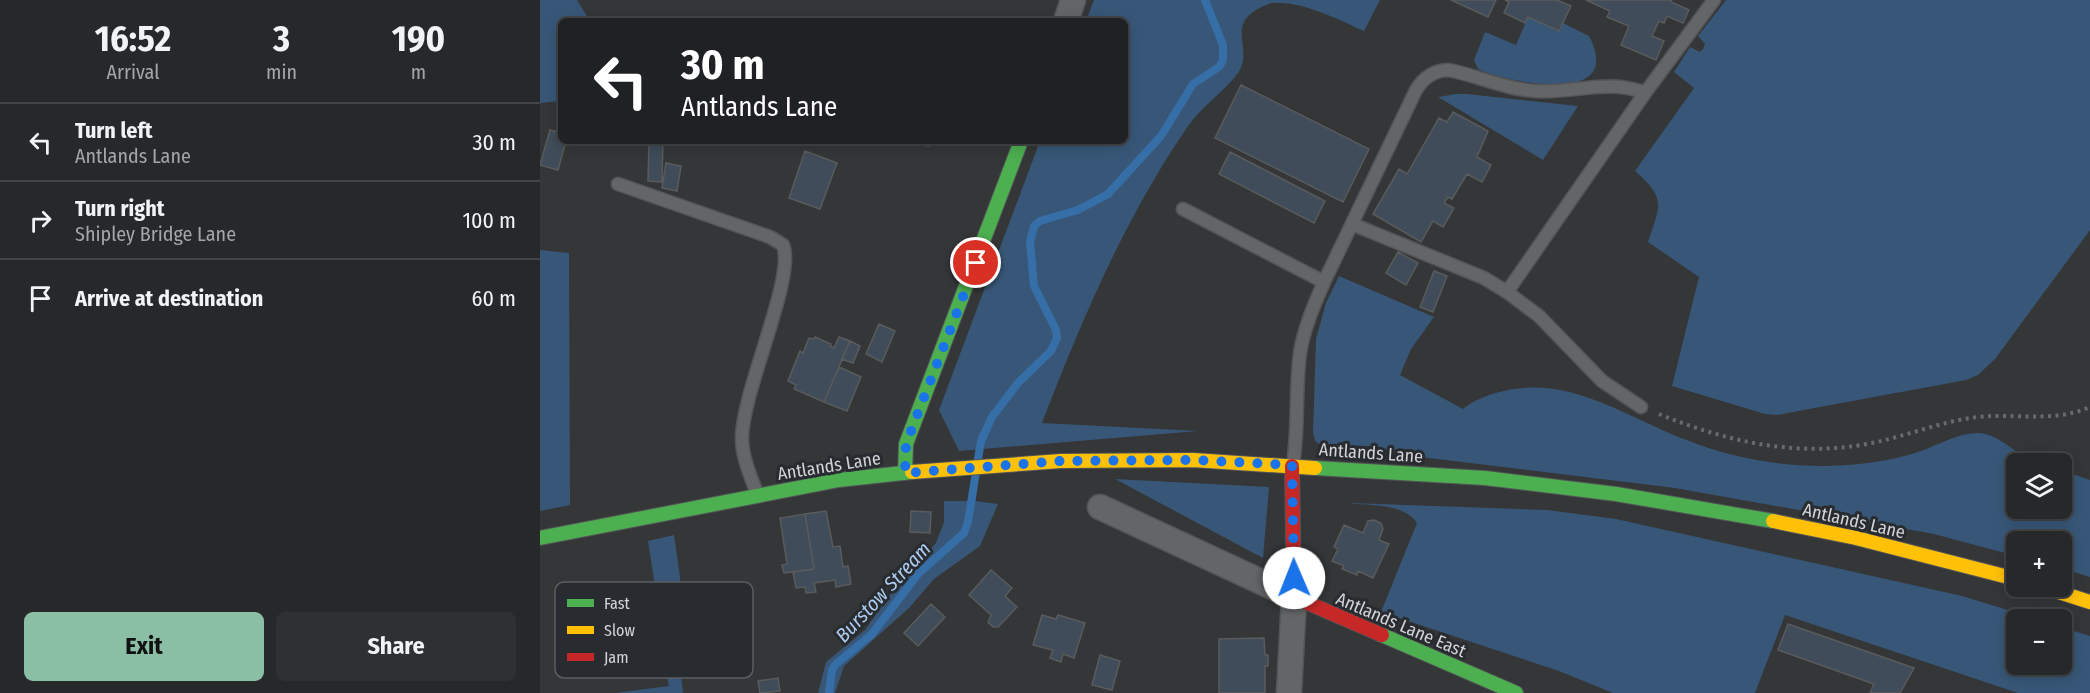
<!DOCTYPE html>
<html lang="en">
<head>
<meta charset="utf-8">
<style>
	body { margin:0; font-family:"Fira Sans Condensed",sans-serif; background:#2f3032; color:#f1f3f6; height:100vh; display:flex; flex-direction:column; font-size:22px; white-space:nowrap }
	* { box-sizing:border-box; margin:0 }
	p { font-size:20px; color:#a4a6a8 }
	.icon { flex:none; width:33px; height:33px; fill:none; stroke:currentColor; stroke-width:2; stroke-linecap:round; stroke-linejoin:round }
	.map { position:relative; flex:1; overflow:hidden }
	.drawer { display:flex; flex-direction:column; background:#27282a; width:540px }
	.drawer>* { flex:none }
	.top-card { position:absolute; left:18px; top:18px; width:570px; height:126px; border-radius:9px; box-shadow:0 3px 15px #0003,0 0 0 2px #434447; background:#202124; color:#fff; overflow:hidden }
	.buttons { position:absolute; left:1466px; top:453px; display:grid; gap:12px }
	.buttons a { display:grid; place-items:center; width:66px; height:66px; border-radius:9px; background:#27282a; box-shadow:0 3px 15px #0003,0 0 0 2px #434447; font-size:30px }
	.pin { position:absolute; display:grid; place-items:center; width:51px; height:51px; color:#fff; margin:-26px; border:3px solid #fff; border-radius:50%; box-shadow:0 2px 6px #0007 }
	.me { position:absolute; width:66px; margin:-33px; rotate:359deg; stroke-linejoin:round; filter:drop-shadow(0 0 4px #0008) }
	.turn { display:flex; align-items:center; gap:21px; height:126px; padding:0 24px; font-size:27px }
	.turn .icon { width:78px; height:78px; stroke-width:2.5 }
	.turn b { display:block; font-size:42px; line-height:51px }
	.eta { display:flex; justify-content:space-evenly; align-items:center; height:102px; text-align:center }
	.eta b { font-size:36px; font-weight:700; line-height:42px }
	.button { display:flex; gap:12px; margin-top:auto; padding:12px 24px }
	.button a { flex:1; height:69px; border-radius:9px; background:#8abfa5; color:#111; font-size:24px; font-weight:700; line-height:69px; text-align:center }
	.button a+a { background:#2f3032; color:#f1f3f6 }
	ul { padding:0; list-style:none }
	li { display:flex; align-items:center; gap:18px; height:78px; padding:0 24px; border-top:2px solid #434447 }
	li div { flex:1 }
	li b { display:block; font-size:22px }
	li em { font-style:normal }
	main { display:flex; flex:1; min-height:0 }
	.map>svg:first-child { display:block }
	.green { fill:#385778 }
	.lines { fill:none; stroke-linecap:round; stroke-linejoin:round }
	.stream { stroke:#366ea8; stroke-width:8 }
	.building { fill:#404c59; stroke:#595b5c; stroke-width:1.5 }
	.lane-casing { stroke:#535457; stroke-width:15 }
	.street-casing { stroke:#535457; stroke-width:27 }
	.fast-casing { stroke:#535457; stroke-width:16 }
	.slow-casing { stroke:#535457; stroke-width:16 }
	.jam-casing { stroke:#535457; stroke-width:16 }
	.path { stroke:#696a6b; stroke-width:4; stroke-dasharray:3 4.5; stroke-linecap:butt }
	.lane { stroke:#646567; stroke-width:12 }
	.street { stroke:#646567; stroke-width:24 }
	.fast { stroke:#4caf50; stroke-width:14 }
	.slow { stroke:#ffc107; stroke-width:14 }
	.jam { stroke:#c62828; stroke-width:14 }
	.route { stroke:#1a73e8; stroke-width:10; stroke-dasharray:0 18 }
	.labels { text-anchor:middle; stroke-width:6; stroke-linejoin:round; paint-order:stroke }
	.street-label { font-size:18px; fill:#d1d3d6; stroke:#282c30 }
	.water-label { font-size:20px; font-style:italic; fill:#accbee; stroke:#282c30 }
	.key { fill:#282c30; stroke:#5b5e62; stroke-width:1.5 }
	.key-label { font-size:16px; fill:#d1d3d6 }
</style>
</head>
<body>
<main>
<section class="drawer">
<div class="eta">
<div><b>16:52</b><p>Arrival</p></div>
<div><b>3</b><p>min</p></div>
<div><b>190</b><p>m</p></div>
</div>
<ul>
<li><svg class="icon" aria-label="left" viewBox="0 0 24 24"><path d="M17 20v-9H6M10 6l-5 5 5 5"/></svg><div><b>Turn left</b><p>Antlands Lane</p></div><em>30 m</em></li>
<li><svg class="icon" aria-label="right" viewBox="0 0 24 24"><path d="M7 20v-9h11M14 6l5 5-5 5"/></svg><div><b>Turn right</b><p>Shipley Bridge Lane</p></div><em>100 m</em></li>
<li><svg class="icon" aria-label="arrive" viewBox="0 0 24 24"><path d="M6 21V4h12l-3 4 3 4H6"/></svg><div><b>Arrive at destination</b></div><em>60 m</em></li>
</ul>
<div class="button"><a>Exit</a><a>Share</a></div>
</section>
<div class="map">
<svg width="1550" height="693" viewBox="0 0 1550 693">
	<rect width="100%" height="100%" fill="#343638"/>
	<path class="green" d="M0,0h37l13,21h-29v80l-21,2z
		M554,0h286l-16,31c-26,-12 -64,-31 -93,-28 -52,19 -15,44 -33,70 -14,19 -36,33 -50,53 -63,92 -106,193 -146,297l156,8 -239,20 -20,-41 101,-269h85v-120h-39z
		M1186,0h364v230l-95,129 -17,16 -12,5 -190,35 -11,-1 -93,-28 27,-109 -51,-35c12,-37 19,-43 -13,-71l59,-83 -20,-16 16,-25 10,5 3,-3 2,-5 -7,-8z
		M988,17l30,14 5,-8 26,13c4,7 8,18 7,27 -3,37 -96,17 -118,6l-4,-9 11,-28 31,13z
		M916,94h11l111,12 -35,54 -105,-63z
		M0,250l29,3 1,252 -30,6z
		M799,276l95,41 -23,32 -11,26 63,34c11,-9 26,-15 41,-18 62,-15 117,22 172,45 20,8 40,15 61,20 56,13 115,14 171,-1 22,-5 47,-22 70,-22 18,1 29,13 44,22 6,4 14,6 21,8l-27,1v44h45v-38l29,10v97l-29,-9v-26h-45v14l-82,-22 -259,-46 -254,-31 -52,-11 -48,-1 -5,-3 -3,-8 3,-95 10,-36z
		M575,479l154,8 -6,71z
		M404,501h31l23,3 -18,42 -46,33 -25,29 -65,58 -9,27h-17l8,-31 39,-32 24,-34 47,-53 8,-21z
		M809,503l198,7 69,9 346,77 75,23 -21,1v44h45v-37l29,9v57h-72l-233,-78 -30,78h-142l-54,-22 -178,-59 36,-89c-14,-20 -46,-17 -68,-20z
		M134,535l6,42v88l3,28h-68l54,-7 -14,-65 3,-16 -10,-64z"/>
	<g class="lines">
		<path class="stream" d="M438,459l3,-18 11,-24 26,-34 33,-32 6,-13 -1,-8 -22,-44 -4,-44 4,-16 6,-5 38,-11 30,-16 53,-58 32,-52 26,-17 4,-7v-15l-18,-45
			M289,693l3,-23 4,-6 36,-30 46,-60 46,-41 4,-11 8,-50"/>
	</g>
	<path class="building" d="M911,0h45l-8,17z
		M965,0h52l14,6 -12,25 -31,-14 -3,6 -21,-10 5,-11z
		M1046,0h86l-1,2 18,8 -6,13 -16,-7 -3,7 -5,-2 -7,15 12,5 -8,19 -35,-15 8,-19 -22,-9 3,-6z
		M701,85l128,64 -26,53 -128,-64z
		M913,112l35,19 -11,26 14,8 -9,17 -15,-8 -15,25 -4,-2 -4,6 10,5 -11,19 -10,-6 -12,21 -48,-28 26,-45 8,5 32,-56 8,4z
		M10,130l11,3v8h5l-8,29 -18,-5z
		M109,141h14l-1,41 -14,-1z
		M349,141h40v5z
		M265,151l32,12 -17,46 -31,-11z
		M690,152l95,49 -11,22 -95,-49z
		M126,163l15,3 -4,25 -15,-3z
		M858,252l20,11 -12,22 -20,-12z
		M894,271l13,5 -14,36 -13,-5z
		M339,324l16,7 -13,31 -16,-8z
		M275,337l16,7 -1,2 4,2 5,-11 11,4 -26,61 -30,-13 2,-4 -8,-4 12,-30 3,2 6,-15 5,1z
		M310,341l10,5 -7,17 -11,-4z
		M299,367l22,10 -14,34 -23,-9z
		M286,511l7,36 7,-1 3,21 5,-1 3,18 -15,3 -1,-7 -21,3 2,9 -10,1 -1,-6 -9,1 -3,-16 21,-3 -9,-55z
		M371,511l20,1 -1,21 -20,-1z
		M265,514l9,55 -30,4 -2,-8 5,-1 -7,-46z
		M834,520l7,3 2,6 -4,11 10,4 -16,34 -15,-7 -1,4 -15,-6 2,-3 -12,-5 6,-12 -4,-2 10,-22 19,8 5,-12z
		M451,570l21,18 -7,8 12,11 -19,20h-5l-5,-5 3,-7 -22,-20z
		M391,604l14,13 -27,29 -14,-13z
		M502,615l14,4 2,-4 27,8 -11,35 -11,-4 -2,8 -11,-4 3,-8 -20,-5z
		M1248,624l126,44 -14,25h-30l4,-9 -96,-34z
		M724,638l1,17h3v11h-3v27h-46v-54z
		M560,655l20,6 -8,29 -20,-5z
		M238,678l2,13 -20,2 -2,-12z"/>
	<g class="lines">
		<defs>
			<path id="lane" d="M78,184l152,53 13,8c13,32 -41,146 -41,193 0,20 9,39 16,58
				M643,209l141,73c-10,23 -20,46 -24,71 -5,37 -1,73 -7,111
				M812,224l132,54 23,14
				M784,282l92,-192c8,-13 18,-20 33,-20 29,6 56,19 86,21 37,3 74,-13 110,2l69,-93
				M1101,407l-39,-26 -63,-65 -32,-24 138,-199"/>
			<path id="street" d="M526,21l7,-21
				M560,507l194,90 -5,96"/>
			<path id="fast" d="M775,468l170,10 131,16 157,27
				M365,473l1,-29 115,-303
				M0,538l299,-58 73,-8
				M842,635l134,58"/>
			<path id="slow" d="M372,472l149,-11 132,-1 122,8
				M1233,521l83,17 160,41
				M1500,586l50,16"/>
			<path id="jam" d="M752,466l2,131 88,38"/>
		</defs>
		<use href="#lane" class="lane-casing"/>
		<use href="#street" class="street-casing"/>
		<use href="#fast" class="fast-casing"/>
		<use href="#slow" class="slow-casing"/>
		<use href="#jam" class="jam-casing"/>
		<path class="path" d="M1119,414c68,28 140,44 213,29 35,-7 70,-22 106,-26 38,-4 76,6 112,-10"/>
		<use href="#lane" class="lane"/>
		<use href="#street" class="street"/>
		<use href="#fast" class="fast"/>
		<use href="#slow" class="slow"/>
		<use href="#jam" class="jam"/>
	</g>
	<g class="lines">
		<path class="route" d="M436,263l-70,181 -1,29 156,-12 132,-1 99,5 2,113"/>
	</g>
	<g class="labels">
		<g class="street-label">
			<text transform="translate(831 453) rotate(4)" y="6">Antlands Lane</text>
			<text transform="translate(289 466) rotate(-9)" y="6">Antlands Lane</text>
			<text transform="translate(1314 521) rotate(13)" y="6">Antlands Lane</text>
			<text transform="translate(861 625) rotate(23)" y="6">Antlands Lane East</text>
		</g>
		<g class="water-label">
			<text transform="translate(343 592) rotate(-47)" y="7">Burstow Stream</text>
		</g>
	</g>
	<rect x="15" y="582" width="198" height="96" rx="9" class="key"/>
	<rect x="27" y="599" width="27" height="8" fill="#4caf50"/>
	<rect x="27" y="626" width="27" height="8" fill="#ffc107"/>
	<rect x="27" y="653" width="27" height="8" fill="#c62828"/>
	<g class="key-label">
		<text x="64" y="609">Fast</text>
		<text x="64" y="636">Slow</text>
		<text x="64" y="663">Jam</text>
	</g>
</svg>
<div class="buttons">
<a><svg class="icon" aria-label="layers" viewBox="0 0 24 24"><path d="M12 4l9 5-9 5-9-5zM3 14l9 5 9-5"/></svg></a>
<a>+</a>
<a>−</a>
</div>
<div class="pin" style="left:436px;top:263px;background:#d93025"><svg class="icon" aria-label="arrive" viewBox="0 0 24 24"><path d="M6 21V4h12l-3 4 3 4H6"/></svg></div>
<svg class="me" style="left:754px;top:578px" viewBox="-20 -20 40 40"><circle r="19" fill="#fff"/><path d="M0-13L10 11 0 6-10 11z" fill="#1a73e8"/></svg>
<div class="top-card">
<div class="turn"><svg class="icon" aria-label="left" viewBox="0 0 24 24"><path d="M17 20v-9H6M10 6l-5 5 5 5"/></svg><div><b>30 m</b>Antlands Lane</div></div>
</div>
</div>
</main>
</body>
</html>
